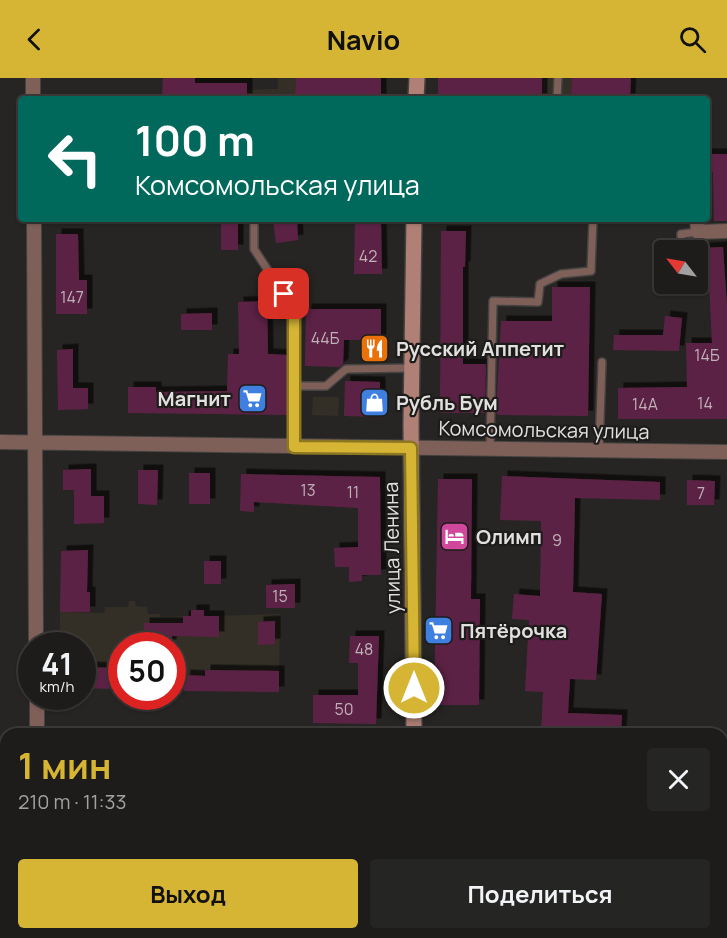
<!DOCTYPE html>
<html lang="ru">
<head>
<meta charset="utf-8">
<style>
	body { margin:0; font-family:Manrope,sans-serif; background:#252523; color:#f1f3f6; height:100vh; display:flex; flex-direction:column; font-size:22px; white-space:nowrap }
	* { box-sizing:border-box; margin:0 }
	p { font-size:20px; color:#a0a1a2 }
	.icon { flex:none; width:33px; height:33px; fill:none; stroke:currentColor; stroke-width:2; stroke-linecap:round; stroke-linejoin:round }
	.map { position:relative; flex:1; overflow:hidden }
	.sheet { position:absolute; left:0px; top:650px; width:728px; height:212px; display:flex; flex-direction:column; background:#1d1c1a; border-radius:18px 18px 0 0; box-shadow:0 2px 4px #0004,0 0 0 2px #3b3a39 }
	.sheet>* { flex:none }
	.hud { position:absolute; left:18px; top:18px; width:692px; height:126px; border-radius:6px; box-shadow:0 2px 4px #0004,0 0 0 2px #3b3a39; background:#00695c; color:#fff; overflow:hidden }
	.needle { width:39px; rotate:301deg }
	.controls { position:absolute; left:654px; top:162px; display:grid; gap:12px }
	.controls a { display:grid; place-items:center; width:54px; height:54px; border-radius:6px; background:#1d1c1a; box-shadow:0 2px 4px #0004,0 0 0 2px #3b3a39; font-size:30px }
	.speed { position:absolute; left:18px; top:554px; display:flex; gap:12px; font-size:30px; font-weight:700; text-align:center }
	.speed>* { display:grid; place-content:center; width:78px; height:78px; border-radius:50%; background:#1d1c1a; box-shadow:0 2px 4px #0004,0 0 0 2px #3b3a39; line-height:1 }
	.speed small { font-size:15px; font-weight:400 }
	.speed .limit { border:9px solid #d22; background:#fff; color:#111 }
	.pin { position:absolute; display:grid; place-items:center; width:51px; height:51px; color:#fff; margin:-26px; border-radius:12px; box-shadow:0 3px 9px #0006 }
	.me { position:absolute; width:66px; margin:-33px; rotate:0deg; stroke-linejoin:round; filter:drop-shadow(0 0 4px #0008) }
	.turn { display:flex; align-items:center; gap:21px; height:126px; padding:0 18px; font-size:27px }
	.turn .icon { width:78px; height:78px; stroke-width:2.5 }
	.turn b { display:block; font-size:42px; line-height:51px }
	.round { display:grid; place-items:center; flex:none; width:63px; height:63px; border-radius:6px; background:#252523 }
	.head { display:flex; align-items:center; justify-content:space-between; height:102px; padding:0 18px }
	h1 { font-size:36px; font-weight:700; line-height:45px; color:#d6b534 }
	.primary-button { display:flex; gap:12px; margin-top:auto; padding:12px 18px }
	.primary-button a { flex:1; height:69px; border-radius:6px; background:#d6b534; color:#111; font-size:24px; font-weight:700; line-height:69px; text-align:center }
	.primary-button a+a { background:#252523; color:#f1f3f6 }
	header { display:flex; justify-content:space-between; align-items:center; height:78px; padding:0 18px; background:#d6b534; color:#111; font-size:27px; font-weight:700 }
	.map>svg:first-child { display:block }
	.built { fill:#332e26 }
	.building { fill:#5b2444; filter:url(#shadow) }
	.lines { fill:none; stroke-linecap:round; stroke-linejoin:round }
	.service-casing { stroke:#454341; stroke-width:10 }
	.minor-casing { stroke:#454341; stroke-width:16 }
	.secondary-casing { stroke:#454341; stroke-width:18 }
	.service { stroke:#7e6059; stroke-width:7 }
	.minor { stroke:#7e6059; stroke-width:14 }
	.secondary { stroke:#b08076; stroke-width:15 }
	.route-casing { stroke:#8b7622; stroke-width:15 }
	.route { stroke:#d6b534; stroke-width:10 }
	.labels { text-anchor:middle; stroke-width:4.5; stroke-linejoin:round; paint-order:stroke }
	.number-label { font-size:16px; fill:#c0b1b8 }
	.poi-label { font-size:20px; font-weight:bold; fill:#e1e0de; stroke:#1d1c1a; text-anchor:start }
	.street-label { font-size:20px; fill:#e1e0de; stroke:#1d1c1a }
</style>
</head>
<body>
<header><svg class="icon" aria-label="back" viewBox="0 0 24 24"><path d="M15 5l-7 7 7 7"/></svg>Navio<svg class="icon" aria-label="search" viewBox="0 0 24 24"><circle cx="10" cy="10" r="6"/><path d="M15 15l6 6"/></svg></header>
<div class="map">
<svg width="727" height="860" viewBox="0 0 727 860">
	<defs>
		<filter id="shadow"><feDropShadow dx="5.5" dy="-5.5" stdDeviation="0" flood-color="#0009"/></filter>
	</defs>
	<rect width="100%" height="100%" fill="#272523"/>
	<path class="built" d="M278,0h103v21h-147v-9l44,-1z
		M501,0h95v21h-96z
		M313,319h26l-1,19 -26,-1z
		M129,523h6l1,5 11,1 1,7h12v3l31,-1v-6h13l1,6 75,-2 -1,78 -106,-2 -1,-45h-50l-1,44 -38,-1 -1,-43h-22v-33l44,1 1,-6h23z"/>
	<path class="building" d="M163,0h32v5h52v16h-85z
		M296,0h85v21h-86z
		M438,0h104v21h-104z
		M572,0h59l-1,21h-59z
		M706,76h21v67h-13l-1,-49 -7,1z
		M221,141h17v31h-17z
		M273,141h24l1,21 -22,3z
		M355,141h26l1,55h-28z
		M441,153h25l-1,36h-2v97h23l-1,49h-45z
		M56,156h22l1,46h8v34h-31z
		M723,169l4,58v114h-109v-31l69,-1 -1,-44h26l-3,-61 -11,1v-35z
		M552,209h38l-2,129 -89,-1 -3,-2 5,-92h51z
		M267,223l1,53 20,1v60l-160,-2v-26h28v5l71,-1 1,-37h11l-1,-52z
		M306,231h75v31h-37l-1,24 -3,3 -35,-1z
		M212,235v17h-31v-16z
		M665,238l17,2 -3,33 -66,-1 1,-15h49z
		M73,271v39h15v21l-30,1 -1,-60z
		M345,303l35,1v35l-36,-1z
		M91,391v27h13v27l-30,1v-34h-11v-20z
		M138,392h20l-1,35 -19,-1z
		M189,395h21v31h-21z
		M241,396l139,3 1,98h-19v6l-13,1v-15h-14l-1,-19 24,-1v-39l-104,-6v10l-14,-1z
		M502,398l158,6v18l-85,-2 -2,94 29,2 -6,86 -26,-1 -2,34 54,2 -1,19h-80l2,-42 -18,-1 4,-71 -17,-1 2,-25 26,2 1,-75 -41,-1z
		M438,401h34l-1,120h9l-1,106h-45z
		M687,402l28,1 -1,24h-27z
		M88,472l-1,42h3v20h-30l1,-61z
		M204,483h17v23h-17z
		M295,506v24h-29v-23z
		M191,532h13v6h15v21l-47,-1 -1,9h-27v-22h39v-7h8z
		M275,543v23l-17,1v-23z
		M350,558h29l-3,88 -63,-1v-28h45v-32h-9z
		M82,589l35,1 -1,21 -34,-1z
		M205,592l74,1v21l-95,-1 1,-16 20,1z"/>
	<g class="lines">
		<defs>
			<path id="service" d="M557,21l1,-21
				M254,141v30l40,61v137
				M682,172l-1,-16 17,-2
				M294,308h32l20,-17 66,-1
				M490,371l3,-148 45,1 2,-18 21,-10 30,-3 2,-52
				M599,372l3,-88"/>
			<path id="minor" d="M33,0v21
				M34,141l2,426
				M697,141l1,13 29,-1
				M0,364l727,10
				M37,618v38
				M0,772h6
				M722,773h5
				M37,860v-5"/>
			<path id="secondary" d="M416,21l1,-21
				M414,141l-3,205 3,310
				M416,855v5"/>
		</defs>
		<use href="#service" class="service-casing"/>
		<use href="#minor" class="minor-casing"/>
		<use href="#secondary" class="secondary-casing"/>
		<use href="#service" class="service"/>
		<use href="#minor" class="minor"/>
		<use href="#secondary" class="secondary"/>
	</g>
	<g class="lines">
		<defs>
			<path id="route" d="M284,216l10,16v137l117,1 3,240"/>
		</defs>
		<use href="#route" class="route-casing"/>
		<use href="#route" class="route"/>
	</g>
	<defs>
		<symbol id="restaurant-square" viewBox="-11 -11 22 22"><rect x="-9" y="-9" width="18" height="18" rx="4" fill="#e8710a" stroke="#1d1c1a"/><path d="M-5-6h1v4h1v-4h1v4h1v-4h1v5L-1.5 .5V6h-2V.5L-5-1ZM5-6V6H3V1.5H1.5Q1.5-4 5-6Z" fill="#fff"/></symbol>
		<symbol id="supermarket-square" viewBox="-11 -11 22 22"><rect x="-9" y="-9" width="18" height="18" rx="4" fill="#3f7fe0" stroke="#1d1c1a"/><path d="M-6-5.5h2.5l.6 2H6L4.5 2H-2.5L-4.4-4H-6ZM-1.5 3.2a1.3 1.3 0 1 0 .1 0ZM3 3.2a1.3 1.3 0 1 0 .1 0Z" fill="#fff"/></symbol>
		<symbol id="shop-square" viewBox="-11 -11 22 22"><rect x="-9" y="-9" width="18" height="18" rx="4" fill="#3f7fe0" stroke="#1d1c1a"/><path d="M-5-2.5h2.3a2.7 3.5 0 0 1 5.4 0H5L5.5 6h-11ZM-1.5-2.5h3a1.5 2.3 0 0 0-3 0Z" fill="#fff"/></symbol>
		<symbol id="hotel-square" viewBox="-11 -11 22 22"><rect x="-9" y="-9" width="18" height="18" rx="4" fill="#d1479c" stroke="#1d1c1a"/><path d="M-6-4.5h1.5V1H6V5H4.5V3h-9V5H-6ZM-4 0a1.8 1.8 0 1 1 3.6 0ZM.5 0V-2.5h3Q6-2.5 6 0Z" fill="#fff"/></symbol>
	</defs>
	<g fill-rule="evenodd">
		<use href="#restaurant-square" x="358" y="254" width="33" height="33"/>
		<use href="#supermarket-square" x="236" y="304" width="33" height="33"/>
		<use href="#shop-square" x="358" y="308" width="33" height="33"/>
		<use href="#hotel-square" x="438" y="442" width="33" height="33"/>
		<use href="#supermarket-square" x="422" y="536" width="33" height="33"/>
	</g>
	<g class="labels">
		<g class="number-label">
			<text x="368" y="184">42</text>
			<text x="72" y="225">147</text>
			<text x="325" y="266">44Б</text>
			<text x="707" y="283">14Б</text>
			<text x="705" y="331">14</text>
			<text x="645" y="332">14А</text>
			<text x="308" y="418">13</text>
			<text x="353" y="420">11</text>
			<text x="701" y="421">7</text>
			<text x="557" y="468">9</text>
			<text x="280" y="524">15</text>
			<text x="364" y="577">48</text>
			<text x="344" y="637">50</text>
		</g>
		<g class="poi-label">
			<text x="396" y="278">Русский Аппетит</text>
			<text x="231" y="328" text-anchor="end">Магнит</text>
			<text x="396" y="332">Рубль Бум</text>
			<text x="476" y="466">Олимп</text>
			<text x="460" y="560">Пятёрочка</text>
		</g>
		<g class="street-label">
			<text transform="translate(544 352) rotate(1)" y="7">Комсомольская улица</text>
			<text transform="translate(392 470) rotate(-91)" y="7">улица Ленина</text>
		</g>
	</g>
</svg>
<div class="controls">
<a><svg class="needle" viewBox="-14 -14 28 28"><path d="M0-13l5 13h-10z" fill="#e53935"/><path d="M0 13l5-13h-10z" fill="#a0a1a2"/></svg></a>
</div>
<div class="speed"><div>41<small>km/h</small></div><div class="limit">50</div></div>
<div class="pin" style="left:284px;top:216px;background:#d93025"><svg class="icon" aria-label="arrive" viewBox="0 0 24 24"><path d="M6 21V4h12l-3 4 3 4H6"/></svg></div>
<svg class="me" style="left:414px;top:610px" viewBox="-20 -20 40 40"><circle r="17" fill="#d6b534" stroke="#fff" stroke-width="3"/><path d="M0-11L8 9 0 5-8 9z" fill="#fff"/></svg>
<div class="hud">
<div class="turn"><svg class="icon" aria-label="left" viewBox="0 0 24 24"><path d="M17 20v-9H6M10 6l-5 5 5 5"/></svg><div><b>100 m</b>Комсомольская улица</div></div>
</div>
<section class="sheet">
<div class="head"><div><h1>1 мин</h1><p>210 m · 11:33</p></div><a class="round"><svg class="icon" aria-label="close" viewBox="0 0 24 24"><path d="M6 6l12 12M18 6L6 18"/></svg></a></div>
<div class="primary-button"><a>Выход</a><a>Поделиться</a></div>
</section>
</div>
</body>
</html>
